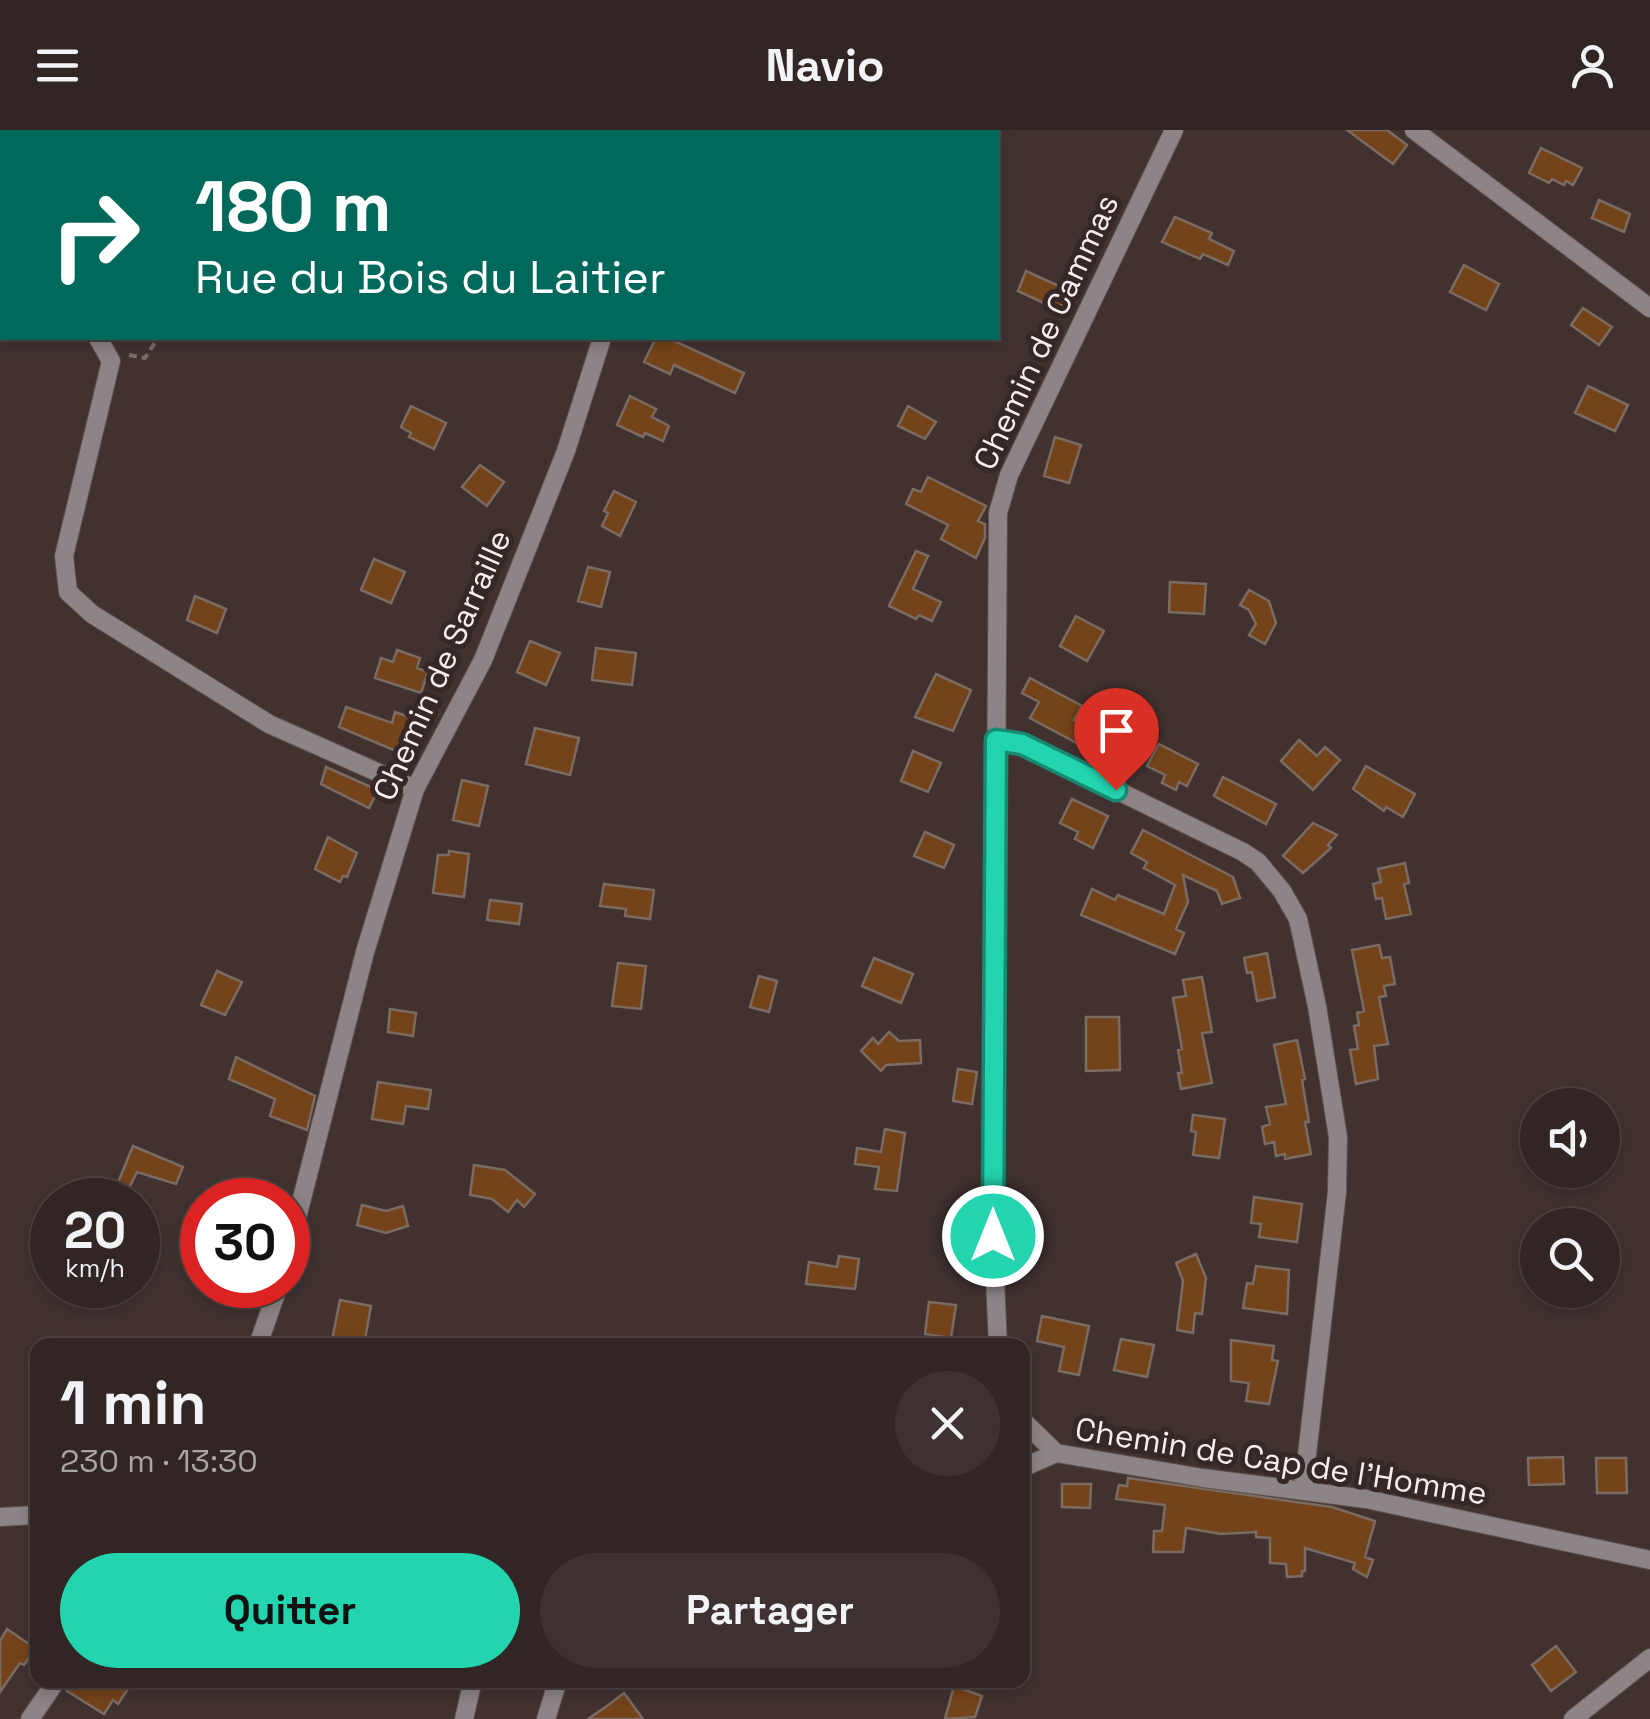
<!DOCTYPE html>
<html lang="fr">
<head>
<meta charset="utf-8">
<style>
	body { margin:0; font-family:"Space Grotesk",sans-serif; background:#3d3231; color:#f1f3f6; height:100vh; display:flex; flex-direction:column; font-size:38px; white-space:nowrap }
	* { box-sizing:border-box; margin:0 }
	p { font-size:32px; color:#a8a5a6 }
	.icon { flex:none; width:55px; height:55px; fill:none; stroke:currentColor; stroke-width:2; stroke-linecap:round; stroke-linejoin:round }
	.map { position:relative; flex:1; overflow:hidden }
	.side { position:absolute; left:30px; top:1208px; width:1000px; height:350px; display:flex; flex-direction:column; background:#312624; border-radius:20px; box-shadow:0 5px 15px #0003,0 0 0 2px #4c4341 }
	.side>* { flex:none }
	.guide { position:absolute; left:0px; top:0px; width:1000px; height:210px; box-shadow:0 5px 15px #0003,0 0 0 2px #4c4341; background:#00695c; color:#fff; overflow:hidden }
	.fabs { position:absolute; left:1520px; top:958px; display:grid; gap:20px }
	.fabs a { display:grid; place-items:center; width:100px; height:100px; border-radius:50%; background:#312624; box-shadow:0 5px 15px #0003,0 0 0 2px #4c4341; font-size:50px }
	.speed { position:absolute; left:30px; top:1048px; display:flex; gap:20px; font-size:50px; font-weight:700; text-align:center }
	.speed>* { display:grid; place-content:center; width:130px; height:130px; border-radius:50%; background:#312624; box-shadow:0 5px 15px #0003,0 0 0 2px #4c4341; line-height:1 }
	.speed small { font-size:25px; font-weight:400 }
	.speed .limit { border:15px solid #d22; background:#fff; color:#111 }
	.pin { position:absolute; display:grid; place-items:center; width:85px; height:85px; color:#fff; margin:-102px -42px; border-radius:50% 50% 50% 0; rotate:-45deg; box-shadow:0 0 10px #0007 }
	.pin .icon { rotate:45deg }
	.me { position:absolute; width:110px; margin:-55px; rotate:0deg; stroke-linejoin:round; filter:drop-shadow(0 0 8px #0008) }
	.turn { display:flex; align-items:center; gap:35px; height:210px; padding:0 30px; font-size:45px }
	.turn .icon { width:130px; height:130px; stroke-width:2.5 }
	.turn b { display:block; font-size:70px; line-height:85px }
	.round { display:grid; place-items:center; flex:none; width:105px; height:105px; border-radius:52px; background:#3d3231 }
	.overview { display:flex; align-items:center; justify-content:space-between; height:170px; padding:0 30px }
	h1 { font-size:60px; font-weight:600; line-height:75px }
	.button { display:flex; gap:20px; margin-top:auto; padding:20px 30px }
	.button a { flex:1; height:115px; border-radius:60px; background:#23d5af; color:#111; font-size:40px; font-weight:600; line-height:115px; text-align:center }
	.button a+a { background:#3d3231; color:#f1f3f6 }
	header { display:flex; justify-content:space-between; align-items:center; height:130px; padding:0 30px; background:#312624; font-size:45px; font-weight:600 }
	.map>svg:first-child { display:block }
	.building { fill:#75431a; stroke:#7a6c63; stroke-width:2.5 }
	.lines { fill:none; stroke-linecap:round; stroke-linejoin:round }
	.minor-casing { stroke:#5e504e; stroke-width:20 }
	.path { stroke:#796c6a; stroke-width:4; stroke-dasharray:8 5; stroke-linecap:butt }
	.minor { stroke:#8c8486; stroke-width:18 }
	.route-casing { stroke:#178a72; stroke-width:25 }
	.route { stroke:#23d5af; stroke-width:18 }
	.labels { text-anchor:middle; stroke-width:10; stroke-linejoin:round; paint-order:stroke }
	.street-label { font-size:32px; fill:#f8eeec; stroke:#362826 }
</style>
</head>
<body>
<header><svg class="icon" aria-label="menu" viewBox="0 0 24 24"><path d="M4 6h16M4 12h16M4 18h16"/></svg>Navio<svg class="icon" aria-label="person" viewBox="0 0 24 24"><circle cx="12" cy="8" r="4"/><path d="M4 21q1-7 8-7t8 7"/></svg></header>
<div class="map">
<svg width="1650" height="1589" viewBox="0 0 1650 1589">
	<rect width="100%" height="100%" fill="#413230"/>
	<path class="building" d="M1347,0h40l20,15 -14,19z
		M1541,18l41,20 -9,17 -7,-4 -2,4 -12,-6 -3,4 -20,-10z
		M1599,70l31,14 -6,18 -32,-14z
		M1175,87l37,16 -3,6 25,12 -6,14 -25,-11 -3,5 -38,-17z
		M1464,135l35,19 -13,26 -36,-18z
		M1026,141l42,19 -9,20 -41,-19z
		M1583,178l29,19 -13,18 -28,-20z
		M656,208h12l76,35 -9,20 -61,-28 -4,9 -26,-12z
		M1588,256l40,19 -13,26 -40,-18z
		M630,266l26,13 -4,8 17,9 -6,15 -18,-8 -2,4 -26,-12z
		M411,276l35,17 -12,26 -25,-12 2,-4 -10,-6z
		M908,276l28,16 -11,17 -27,-13z
		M1055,307l26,8 -12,38 -25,-7z
		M480,335l24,17 -17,24 -25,-19z
		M928,347l58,29 -8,15 7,3v14l-9,20 -35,-19 7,-14 -42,-21 7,-15 8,3z
		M614,361l22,11 -16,34 -18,-10 6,-13 -4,-2z
		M916,421l12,5 -15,33 28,13 -9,19 -13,-6 -3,4 -27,-13z
		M374,429l31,13 -14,31 -30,-13z
		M588,437l22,5 -9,35 -23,-6z
		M1170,452l36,2 -2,30 -35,-2z
		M1249,460l20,11 7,22 -11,21 -16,-9 7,-11 -7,-14 -9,-5z
		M195,466l31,13 -9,24 -30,-13z
		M1076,486l28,15 -17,30 -27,-15z
		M530,511l30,12 -14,32 -29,-13z
		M596,518l40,5 -4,32 -40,-5z
		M397,520l23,8 -3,10 11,4 -7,21 -46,-15 6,-20 12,4z
		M936,544l35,16 -18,41 -38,-14z
		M1030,548l52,28 -8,14 34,18 -9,17 -69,-37 9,-16 -17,-9z
		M346,577l46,16 3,-11 25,9 -12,35 -69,-29z
		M535,598l44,10 -9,37 -44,-11z
		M1299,610l18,16 8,-9 15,13 -27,30 -32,-29z
		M1159,614l39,20 -11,22 -8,-4 -3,8 -14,-7 3,-8 -18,-9z
		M913,621l28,12 -13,29 -27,-11z
		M1366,636l49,28 -12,23 -17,-10 -2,4 -31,-22z
		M326,637l52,23 -9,18 -48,-24z
		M1223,647l53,27 -10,20 -52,-28z
		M462,650l26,6 -9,40 -26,-6z
		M1072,669l36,17 -15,32 -18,-9 3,-7 -18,-9z
		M1313,693l24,12 -9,10 3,3 -28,25 -20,-17z
		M1143,700l90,47 7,21 -18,6 -5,-13 -34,-16 5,27 -12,27 8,4 -9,21 -94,-39 11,-26 23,11 3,-5 46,19 11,-29 -31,-17 3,-6 -16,-9z
		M925,702l29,13 -10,23 -30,-12z
		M328,707l29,16 -10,24 -4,-1 -3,6 -25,-13z
		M449,721l20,3 -5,43 -31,-4 5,-38h11z
		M1405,733l4,20 -5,1 7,30 -25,5 -4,-21 -6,1 -3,-15 8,-2 -3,-13z
		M604,754l50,6 -4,29 -25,-3 1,-7 -26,-3z
		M490,770l32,4 -3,20 -32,-4z
		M1379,815l3,13 8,-1 5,27 -11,2 2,10 -7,1 9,47 -14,2 4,33 -22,5 -6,-34 8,-1 -4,-23 5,-1 -2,-12 7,-2 -12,-61z
		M1267,823l8,44 -18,4 -5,-29 -5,1 -3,-15z
		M874,828l39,16 -12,29 -39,-17z
		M618,833l28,3 -5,43 -29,-3z
		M217,841l25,11 -17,33 -24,-10z
		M759,846l18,5 -8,31 -19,-5z
		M1202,847l10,55 -10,1 10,50 -31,6 -3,-16h4l-4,-23 4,-1 -9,-51 13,-2 -3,-16z
		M390,879l26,4 -3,23 -25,-4z
		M1086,887h33l1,53 -34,1z
		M889,902l10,9 21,-1 1,23 -35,2 -5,6 -20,-20 12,-13 5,6z
		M1297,910l8,39 -3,1 7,42h-4l6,32 -26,5v-5l-9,2 -2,-14 -9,2 -3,-17 8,-3 -4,-17 20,-3 -12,-59z
		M236,927l79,39 -8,34 -37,-14 5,-17 -46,-20z
		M958,939l19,3 -5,32 -19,-3z
		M378,952l53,8 -3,19 -22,-3 -3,18 -31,-5z
		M1193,985l32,4 -6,39 -26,-3 3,-23 -5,-1z
		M885,999l20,4 -8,58 -22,-2 4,-22 -24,-3 2,-16 24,4z
		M133,1016l50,21 -7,17 -39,-12 -14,28 -11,-3z
		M474,1035l31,5 30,24 -11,13 -7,-7 -9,12 -16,-13 -22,-4z
		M1254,1067l48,7 -5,38 -38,-5 2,-13 -10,-1z
		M362,1075l24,6 17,-5 5,20 -22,7 -29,-8z
		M1196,1124l10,24 -4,36 -7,-1 -2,20 -16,-3 6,-49 -7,-18z
		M839,1126l20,3 -4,30 -49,-5 3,-22 28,5z
		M1256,1136l33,4 -2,44 -44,-6 4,-25 6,1z
		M340,1170l31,6 -7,39h-33z
		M929,1172l27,3 -5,33 -26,-4z
		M1042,1186l47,10 -10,49 -20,-4 5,-24 -27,-6z
		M1121,1209l33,6 -7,32 -33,-7z
		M1231,1210l43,6 -2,14 6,1 -9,43 -23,-3 3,-18 -18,-2z
		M1563,1327l1,27 -35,1 -1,-27z
		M1596,1328h30l1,35h-30z
		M1128,1348l204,29 43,14 -10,36 8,3 -6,17 -14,-8 2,-6 -50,-15v23h-3v5l-15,1 -1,-13 -16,-1v-25l-14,-1v-5l-35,2 -35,-6 -3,24h-30l1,-21h8l3,-26 -49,-6 3,-14 8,1z
		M1062,1354h29l-1,24 -28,-1z
		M7,1499l28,19 -11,17 -4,-2 -20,29v-51z
		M1556,1516l20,26 -25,19 -19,-26z
		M74,1550h40l14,9 -10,15 -5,-4 -9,14 -37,-23z
		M954,1556l28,10 -7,21 -30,2z
		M624,1563l19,26h-55l19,-13z"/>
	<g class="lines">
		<defs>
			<path id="minor" d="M1414,0l236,178
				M667,2l1,-2
				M0,153l2,1
				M98,208l13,23 -47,195 4,36 24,22 177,110 146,65
				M995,610l27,4 221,108 15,10 24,29 16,28 19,87 21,131 -1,55 -34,298
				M288,1123l77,-301 50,-163 68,-129 83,-209 36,-113
				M258,1215l21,-60
				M998,1215l-5,-109 5,-723 11,-38 165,-345
				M1022,1290l34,33
				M1022,1338l34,-15 147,25 163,21 284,61
				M0,1387l38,-2
				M30,1589l27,-39
				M464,1589l9,-39
				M546,1589l12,-39
				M1573,1589l77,-61"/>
		</defs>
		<use href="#minor" class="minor-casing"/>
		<path class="path" d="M371,2l2,-2
			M129,225l16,3 13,-20"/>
		<use href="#minor" class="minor"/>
	</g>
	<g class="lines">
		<defs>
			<path id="route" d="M993,1106l3,-496 26,4 94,46"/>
		</defs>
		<use href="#route" class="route-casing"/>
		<use href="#route" class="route"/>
	</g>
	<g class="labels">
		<g class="street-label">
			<text transform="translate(1046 202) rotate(-65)" y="11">Chemin de Cammas</text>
			<text transform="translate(442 535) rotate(-66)" y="11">Chemin de Sarraille</text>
			<text transform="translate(1281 1331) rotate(9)" y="11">Chemin de Cap de l'Homme</text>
		</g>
	</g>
</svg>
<div class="fabs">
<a><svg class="icon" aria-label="sound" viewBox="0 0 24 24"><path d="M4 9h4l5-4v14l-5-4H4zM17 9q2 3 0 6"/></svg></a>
<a><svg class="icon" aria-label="search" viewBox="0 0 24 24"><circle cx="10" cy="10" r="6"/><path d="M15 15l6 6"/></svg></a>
</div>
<div class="speed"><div>20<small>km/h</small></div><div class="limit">30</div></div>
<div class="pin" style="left:1116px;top:660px;background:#d93025"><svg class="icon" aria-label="arrive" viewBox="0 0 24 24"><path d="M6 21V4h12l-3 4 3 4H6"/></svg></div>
<svg class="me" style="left:993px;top:1106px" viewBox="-20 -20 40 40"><circle r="17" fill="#23d5af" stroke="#fff" stroke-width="3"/><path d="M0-11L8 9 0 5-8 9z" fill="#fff"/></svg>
<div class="guide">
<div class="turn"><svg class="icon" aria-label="right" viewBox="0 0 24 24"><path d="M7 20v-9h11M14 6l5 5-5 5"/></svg><div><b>180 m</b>Rue du Bois du Laitier</div></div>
</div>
<section class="side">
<div class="overview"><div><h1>1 min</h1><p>230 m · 13:30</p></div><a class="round"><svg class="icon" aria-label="close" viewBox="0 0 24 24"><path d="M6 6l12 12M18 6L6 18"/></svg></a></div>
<div class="button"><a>Quitter</a><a>Partager</a></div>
</section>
</div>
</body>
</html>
